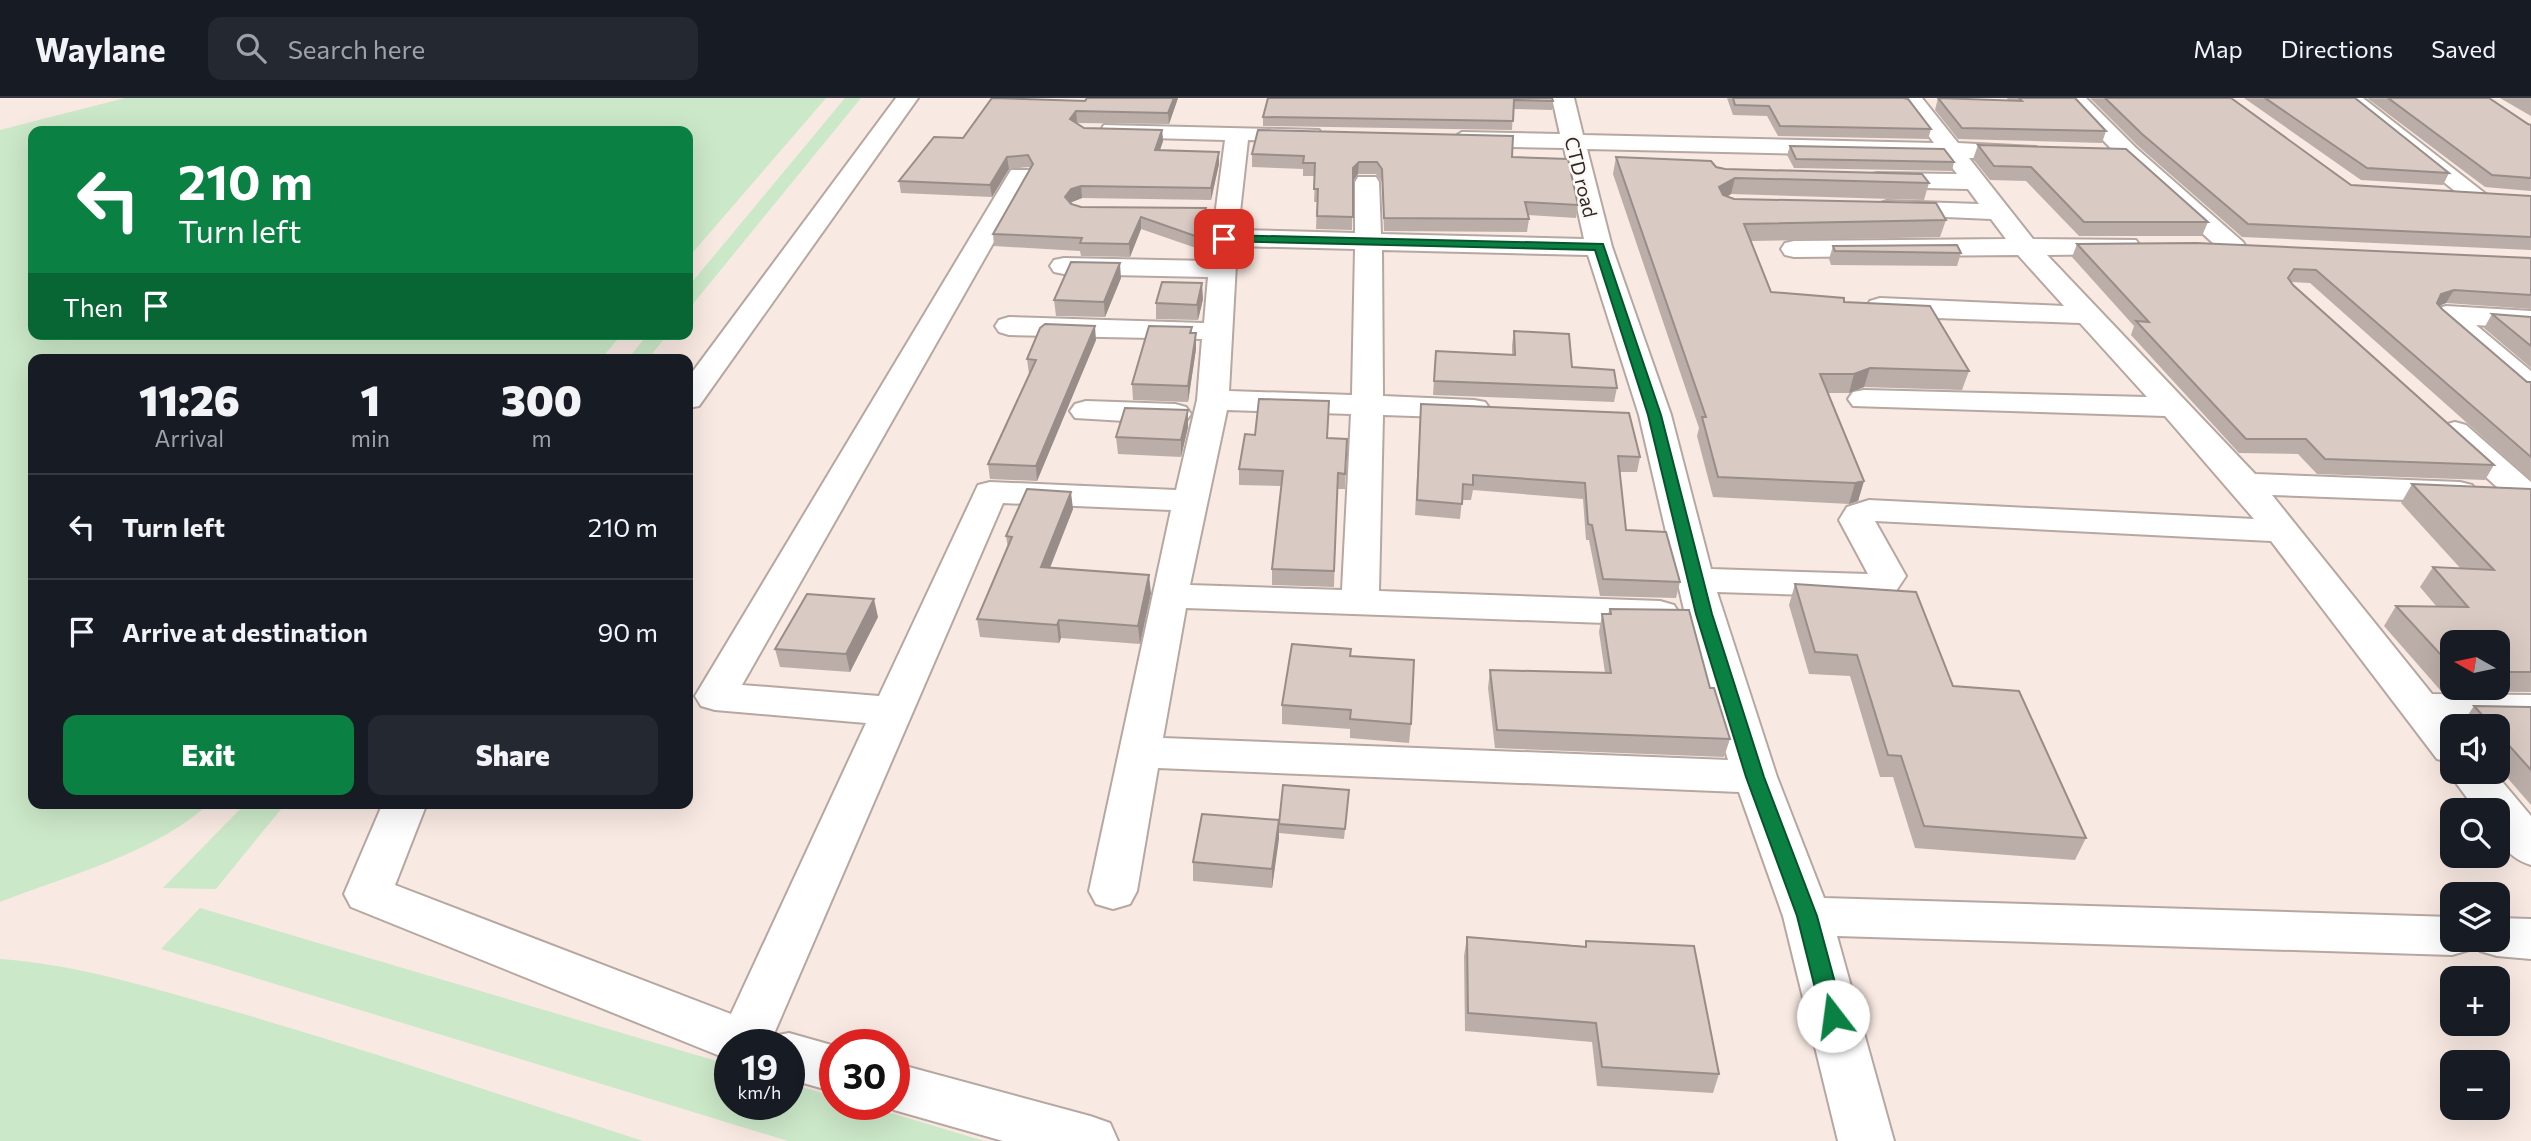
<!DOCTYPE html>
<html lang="en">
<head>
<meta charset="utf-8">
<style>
	body { margin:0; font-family:Commissioner,sans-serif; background:#242831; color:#f1f3f6; height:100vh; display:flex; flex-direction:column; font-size:26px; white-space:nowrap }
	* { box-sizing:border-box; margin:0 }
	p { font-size:23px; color:#9ea1a6 }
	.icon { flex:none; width:38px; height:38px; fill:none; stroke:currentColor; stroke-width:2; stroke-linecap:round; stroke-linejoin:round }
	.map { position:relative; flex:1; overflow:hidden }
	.panel { position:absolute; left:28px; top:256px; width:665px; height:455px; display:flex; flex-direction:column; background:#171b24; border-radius:14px; box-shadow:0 7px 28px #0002 }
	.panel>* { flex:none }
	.banner { position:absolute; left:28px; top:28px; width:665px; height:214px; border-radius:14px; box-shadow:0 7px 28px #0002; background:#0b8043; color:#fff; overflow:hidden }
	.needle { width:46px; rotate:279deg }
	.controls { position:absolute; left:2440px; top:532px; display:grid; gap:14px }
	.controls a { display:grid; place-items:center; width:70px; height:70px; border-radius:14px; background:#171b24; box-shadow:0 7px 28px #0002; font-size:35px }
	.speed { position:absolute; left:714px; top:931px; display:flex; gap:14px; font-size:35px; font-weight:700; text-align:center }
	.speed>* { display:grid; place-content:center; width:91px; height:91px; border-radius:50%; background:#171b24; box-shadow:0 7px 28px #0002; line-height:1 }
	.speed small { font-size:18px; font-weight:400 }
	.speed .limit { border:10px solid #d22; background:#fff; color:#111 }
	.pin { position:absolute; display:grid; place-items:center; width:60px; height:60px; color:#fff; margin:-30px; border-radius:14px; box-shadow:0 4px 10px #0006 }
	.me { position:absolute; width:77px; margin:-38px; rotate:345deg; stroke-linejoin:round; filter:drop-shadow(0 0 5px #0008) }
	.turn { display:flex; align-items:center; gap:24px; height:147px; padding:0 35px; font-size:32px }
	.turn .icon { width:91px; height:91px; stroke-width:2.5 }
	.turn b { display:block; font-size:49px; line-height:60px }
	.then { display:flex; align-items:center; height:66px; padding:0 35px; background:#0003; gap:14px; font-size:26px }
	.eta { display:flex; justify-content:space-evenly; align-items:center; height:119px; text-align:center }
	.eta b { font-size:42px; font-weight:800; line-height:49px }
	.button { display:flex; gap:14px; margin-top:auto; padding:14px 35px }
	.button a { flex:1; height:80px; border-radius:14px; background:#0b8043; color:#fff; font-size:28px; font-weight:800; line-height:80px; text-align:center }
	.button a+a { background:#242831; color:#f1f3f6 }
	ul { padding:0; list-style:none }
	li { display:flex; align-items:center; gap:21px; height:105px; padding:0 35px; border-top:2px solid #363941 }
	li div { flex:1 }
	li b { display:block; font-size:26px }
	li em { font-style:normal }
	header { display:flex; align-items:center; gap:42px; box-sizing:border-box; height:98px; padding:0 35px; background:#171b24; border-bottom:2px solid #363941 }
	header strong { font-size:33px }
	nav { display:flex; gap:38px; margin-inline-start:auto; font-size:24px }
	.search { width:490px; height:63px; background:#242831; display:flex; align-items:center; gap:18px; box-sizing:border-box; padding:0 24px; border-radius:14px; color:#9ea1a6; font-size:26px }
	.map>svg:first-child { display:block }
	.green { fill:#cbe8c8 }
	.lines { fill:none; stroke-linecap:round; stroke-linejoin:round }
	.street-casing { stroke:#b6a7a1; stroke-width:4 }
	.street { fill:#fff; fill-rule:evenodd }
	.wall { fill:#bbaea8; fill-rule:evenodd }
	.shaded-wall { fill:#988d88 }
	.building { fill:#d9cac3; stroke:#988d88; stroke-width:2 }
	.route { fill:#0b8043; stroke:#07532c; stroke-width:2 }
	.labels { text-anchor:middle; stroke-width:5; stroke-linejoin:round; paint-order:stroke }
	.street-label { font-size:19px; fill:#2f2a27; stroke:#fef8f5 }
</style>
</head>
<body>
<header>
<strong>Waylane</strong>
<div class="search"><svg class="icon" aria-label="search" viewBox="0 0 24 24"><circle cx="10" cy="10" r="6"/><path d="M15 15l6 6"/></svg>Search here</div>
<nav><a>Map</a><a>Directions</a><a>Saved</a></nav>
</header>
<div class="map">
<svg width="2531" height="1043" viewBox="0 0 2531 1043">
	<rect width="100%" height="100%" fill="#f8e9e2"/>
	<path class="green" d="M125,0h701l-138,160v-127h-655v203h589l-21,25h-568v444h176c-50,49 -144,73 -209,99v-772z
		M845,0h16l-173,212v-23z
		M648,236h20l-20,25h-20z
		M246,705h40l-70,86 -53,-1z
		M200,810l530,157v39h59v-21l46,14v7h26l123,37h-196l-627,-192z
		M0,861c81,6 155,30 233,52 138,40 274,86 410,130h-643z"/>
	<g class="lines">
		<defs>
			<path id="street" d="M896,0h22l-219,308 -11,2v-30z
				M1552,0h22l9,37 351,8 -34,-45h22l36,45 78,4 4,5 -4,5 -8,2 -59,-1 64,81 103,1 4,6 -4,6 -9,2 -80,1 208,219 205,8 12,3 5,7 -5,7 -12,3 -188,-7 160,199 99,1v28l-76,-1 3,4h-6v37l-15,-4 -166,-218 -396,-20 31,55 -10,15 -25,6 -154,-5 60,185 47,121 628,19v23h45v-22l34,1v40l-34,-3 -17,-5 -6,-11 -5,10 -17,5 -615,-19 57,205h-56l-55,-225 -44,-124 -581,-24 -21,123 -7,13 -17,5 -17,-5 -7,-13 82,-381 -168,-7 -230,533 16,-3 46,13v46l-46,-13v-34h-59v15l-379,-153 -7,-13 39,-91h44l-32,82 336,129 135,-291 -151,-13 -14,-4 -6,-10 316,-526h18l3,5 -290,510 137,11 99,-211 12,-3 186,8 21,-90 5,-61 -193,-4 -10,-3 -4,-6 4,-6 10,-3 195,6 4,-46 -144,-3 -10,-2 -4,-6 4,-6 10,-2 145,3 16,-121 -113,-3 -11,-7 3,-5 215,5 3,5 -11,7 -63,-2 -10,90 117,3v-51l3,-5h18l3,5 2,52 203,5 -20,-91 -102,-2 -11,-7 11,-7 98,2zM1587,51l357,8 13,17 -80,-1 -9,2 -3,5 3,5 9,2 91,2 11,15 -92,-3 -9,3 -4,5 4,5 113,5 15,20 -212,2 -9,2 -4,6 4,6 9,2 224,-2 46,51 -184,-8 -10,3 -4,6 4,6 10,3 200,7 67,74 -283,-7 -11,2 -5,7 5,7 312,10 89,103 -385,-19 -22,7 -8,13 29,54 -157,-5 -40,-154 -59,-168zM1237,148l118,3 -3,146 -123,-4zM1382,152l206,5 51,160 46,199 43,146 -565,-22 23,-130 474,17 14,-4 5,-8 -5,-8 -14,-4 -281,-10 4,-176 91,3 11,-2 5,-7 -5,-7 -11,-2 -91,-4zM1227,312l124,4 -9,176 -152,-5z
				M2063,0h23l50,50 107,94 4,6 -4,6h-18l-105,-96z
				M2338,0h25l128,100 -3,5h-18z
				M2446,208l85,5v18l-55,-4 55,46v25l-11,-2 -84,-73 -4,-6 4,-6z
				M1086,303l89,3 11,3 5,7 -5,7 -11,3 -100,-6 -5,-7 5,-7z
				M2455,324l11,3 65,57v28l-12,-3 -75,-68 -5,-7 5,-7z
				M2452,668v6h42l37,44v49c-28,-9 -34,-27 -34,-55h-21l-28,-38z
				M894,965l196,53 20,7 8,18h-115l-109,-31 -15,-6h15z"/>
		</defs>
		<use href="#street" class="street-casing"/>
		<use href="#street" class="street"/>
	</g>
	<path class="wall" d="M1087,0h91l-9,26 -92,-1 7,5 78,2 1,11 -3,9 59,14 -8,36 -129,-2 -10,4 -1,1 10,4 125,1v13l-7,28 -58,-20 -11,28 -49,-1 -1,-5 -86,-5 -1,-12 37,-65 -1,-2 -20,2 -17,28 -91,-4 -2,-12 64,-43 122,-37z
		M1268,0l285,3 -1,9 -39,-1 -1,21 -249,-4v-9z
		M1727,0h176l28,31 -3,10 -150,-3 -11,-20 -34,-1z
		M1938,0l70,3 -1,-3h68l31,33 -4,12 -144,-4 -23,-29z
		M2090,0h141l120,87 180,11v54l-289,-13 -104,-91z
		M2244,0h111l94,75 -6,12 -82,-5z
		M2367,0h122l39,26 3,1v66l-46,-4z
		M2500,0h31v18z
		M1978,47l230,77 -6,14h-123l-53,-55 -36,-1 -17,-21z
		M1790,48l164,16 -2,9 -158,-3 -7,-13z
		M1252,56l260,3 66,48 -2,13 -48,-3 1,4 -2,13 -143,-1 -2,-49 -6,-8h-18l-5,6 -1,50 -36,-1 1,-27h-3l1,-26h-12v-7l-51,-2z
		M1616,59l100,10 9,2 204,14 -5,17 -193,-6 -3,2 6,3 212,21 -6,17 -189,4 20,51 73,10 125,69 -7,19 -98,-3 -15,6h-21l36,88 -6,20 -9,3 -136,-7 -16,-61 2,-8 -86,-254z
		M2077,146l454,14v51l-85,-6 -7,3 3,3 85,73h4v98l-221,-197 -19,-1 2,3 201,180 -9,15 -168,-6 -19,-20 -59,-1 -108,-118 3,-9 -62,-69z
		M1833,148l128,7 -4,13 -126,-1 -2,-6z
		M1121,180l-16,39 -49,-1 -2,-16z
		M1203,201l-5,21 -42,-1v-16z
		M2492,216l39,3v51l-47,-40z
		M1192,229v6l4,16 -8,53 -55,-2 -1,-16z
		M1514,233l58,36 45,21 -3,14 -181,-7 3,-44 76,4v-10z
		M1096,242l-59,141 -47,-2 -2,-15 42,-90h-1l-2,-15z
		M1188,312v17l-7,30 -63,-3 -2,-17z
		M1420,321l220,38 -3,15h-17l6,58 54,52 -4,16 -76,-2 -11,-56h-3l-3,-41 -110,-9 -2,10h-9l-2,19 -45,-4z
		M1327,340l20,1 -2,50h-8l-3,98 -62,-2v-16l9,-83 -42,-1v-16z
		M2412,386l119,5v203l-90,-1 -57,-65 12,-20 41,1 -17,-20 13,-20 28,2 -60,-66zM2452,544h45v46h-45z
		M1073,411l-23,59 101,25 -11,51 -79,-6 -2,5 -79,-6 -3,-18 31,-71 -2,-12z
		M1795,486l158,102 133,152 -11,22 -160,-12 -22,-71h-13l-30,-101 -41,-2 -20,-69z
		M1610,511l100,79 20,51 -6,18 -229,-9 -7,-60 2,-18 115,3 -6,-41 3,-18h6z
		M878,519l-28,55 -70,-5 -5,-18z
		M1351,558l60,68 -2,19 -59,-5v-9l-68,-5v-19z
		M2474,608l57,1v98l-34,-39v-40h-35l-1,-1z
		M1349,692l-5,49 -65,-6 -7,55 -79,-7v-19l85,-42z
		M1467,839l118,9 1,-5 133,133 -6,19 -116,-7 -5,-44 -127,-11 -1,-75z"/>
	<path class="shaded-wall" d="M1174,0h4l-9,26 -1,-11z
		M1076,13l1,11 -6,9 -1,-12z
		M1162,32l1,11 -7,21 -1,-12z
		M1219,54v12l-8,36v-12z
		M1007,59l2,12 -17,28 -2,-12z
		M1359,64l-1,12 -5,7v-13z
		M1735,80l-4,16 -15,9 3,-16z
		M1081,88l1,12 -10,4 -6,7 -1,-12 6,-8z
		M1206,110v13l-7,28 -1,-12z
		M1141,119v12l-11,28 -1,-13z
		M1120,165l1,15 -16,39 -1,-15z
		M1202,185l1,16 -5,21 -1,-15z
		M2454,192l-8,13 -12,5 7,-14z
		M1095,228l1,14 -59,141 -1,-15z
		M1196,235v16l-8,53v-16z
		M1870,270l-6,19 -15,6 5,-19z
		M1188,312v17l-7,30v-17z
		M1864,383l-6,20 -9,3 6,-21z
		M1071,394l2,17 -30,76 -2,-18z
		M1149,477l2,18 -11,51 -2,-18z
		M874,501l4,18 -28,55 -4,-18z
		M1059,522l2,18 -2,5 -2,-18z
		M1279,722v19l-7,49v-19z"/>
	<path class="building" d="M992,0l93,3 2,-3h87l-6,15 -92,-2 -6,8 14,9 78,2 -7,20 64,2 -8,36 -130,-2 -10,3 -6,8 6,7 10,3 125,1 -8,29 -57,-20 -12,27 -49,-1 2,-5 -89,-4 40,-70 -5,-9 -21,2 -17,28 -91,-4 35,-44 29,1z
		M1268,0h284l1,3 -39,-1 -1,21 -250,-4z
		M1733,0h170l5,1 23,30 -151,-3 -11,-20 -34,-1z
		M1938,0l84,3 -3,-3h56l31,33 -144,-3z
		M2105,0h126l120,87 180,11v41l-283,-13 -106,-90z
		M2265,0h90l94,75 -82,-5z
		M2388,0h101l39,26 3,1v53l-39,-3z
		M1258,32l255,6 -1,21 56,2 10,46 -53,-3 4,17 -145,-1 -2,-49 -5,-7h-18l-6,6v49l-36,-1 1,-27h-4l1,-26h-12l1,-7 -52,-2z
		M1978,47l148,4 82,73h-124l-53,-55 -37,-1z
		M1790,48l154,3 10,13 -158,-3z
		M1616,59l95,4 5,6 9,2 197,5 7,9 -194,-5 -16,9 4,8 11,4 202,4 10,17 -202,4 27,68 73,6v4l86,4 39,65 -99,-3 -16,6h-34l44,107 -9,2 -137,-6 -16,-60h4z
		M2196,145l335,15v37l-77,-5 -13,4 -4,9 5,6 85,73h4v75l-215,-187 -22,-1 -6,9 5,7 201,180 -169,-6 -19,-20h-60l-110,-118 13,1 -72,-78z
		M1957,147l4,8 -126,-2 -2,-5z
		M1071,164l49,1 -16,39 -50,-2z
		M1162,184l40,1 -5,22 -41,-2z
		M2492,216l39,3v29z
		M1045,226l50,2 -59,140 -48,-2 48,-104 -9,-1 13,-31z
		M1149,228l43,1 -2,6h6l-8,53 -56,-2z
		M1514,233l55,3 3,33 42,3 3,18 -183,-7 2,-30 79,4z
		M1259,301l70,2 -2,37 20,1 -2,35 -7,-1 -4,98 -62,-2 11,-98 -44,-2 6,-35 10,1z
		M1421,306l208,9 11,44 -22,-1 8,74 40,2 14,50 -77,-3 -11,-54 -4,-1 -3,-41 -112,-8v10l-10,-1 -1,20 -45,-4z
		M1125,310l63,2 -7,30 -65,-3z
		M2412,386l119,5v183h-34v-30h-45v25l-56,-61 72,1 -35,-40 61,3z
		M1027,391l44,3 -30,75 108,8 -11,51 -79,-6 -2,5 -80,-6 35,-82 -6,-1z
		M1795,486l121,8 37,94 66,5 67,147 -162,-12 -23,-70 -13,-1 -31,-100 -42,-3z
		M807,496l67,5 -28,55 -71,-5z
		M1610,511l79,1 21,78h4l16,51 -233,-9 -7,-60 121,3 -9,-59h9z
		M1292,546l59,5 -1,7 64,4 -3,64 -61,-5 1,-9 -69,-5z
		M2474,608l57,1v63l-34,-38v-6h-5z
		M1283,687l66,5 -4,39 -66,-5z
		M1202,716l77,6 -7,49 -79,-7z
		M1467,839l119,10v-6l108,5 25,128 -117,-7 -6,-44 -128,-10z"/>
	<path class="route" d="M1224,137l379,9 58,171 51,199 52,163 53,139 27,100 -3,7 -8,2 -7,-2 -4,-7 -25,-100 -51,-139 -50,-163 -48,-199 -53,-165 -375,-9 -2,-2z"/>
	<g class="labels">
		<g class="street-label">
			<text transform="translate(1581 79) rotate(76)" y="7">CTD road</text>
		</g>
	</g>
</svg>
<div class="controls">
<a><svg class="needle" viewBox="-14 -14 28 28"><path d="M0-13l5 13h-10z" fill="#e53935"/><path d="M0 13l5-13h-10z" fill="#9ea1a6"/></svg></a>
<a><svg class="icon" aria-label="sound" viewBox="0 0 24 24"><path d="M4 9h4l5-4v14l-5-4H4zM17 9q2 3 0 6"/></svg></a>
<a><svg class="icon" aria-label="search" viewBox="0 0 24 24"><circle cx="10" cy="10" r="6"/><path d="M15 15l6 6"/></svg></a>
<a><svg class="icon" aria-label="layers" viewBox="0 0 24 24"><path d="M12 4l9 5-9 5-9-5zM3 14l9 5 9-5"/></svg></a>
<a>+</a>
<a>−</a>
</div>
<div class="speed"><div>19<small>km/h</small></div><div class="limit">30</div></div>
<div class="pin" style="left:1224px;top:141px;background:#d93025"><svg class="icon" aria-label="arrive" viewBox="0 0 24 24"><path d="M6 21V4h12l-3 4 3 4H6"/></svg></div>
<svg class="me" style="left:1833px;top:918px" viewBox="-20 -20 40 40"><circle r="19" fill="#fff"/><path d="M0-13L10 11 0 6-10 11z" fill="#0b8043"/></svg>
<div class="banner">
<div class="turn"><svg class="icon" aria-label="left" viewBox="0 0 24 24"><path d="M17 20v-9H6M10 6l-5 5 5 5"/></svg><div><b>210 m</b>Turn left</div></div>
<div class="then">Then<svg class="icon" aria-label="arrive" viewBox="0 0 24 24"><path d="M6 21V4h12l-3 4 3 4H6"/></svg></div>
</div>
<section class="panel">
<div class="eta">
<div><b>11:26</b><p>Arrival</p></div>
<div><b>1</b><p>min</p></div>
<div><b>300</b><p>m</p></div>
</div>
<ul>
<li><svg class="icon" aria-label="left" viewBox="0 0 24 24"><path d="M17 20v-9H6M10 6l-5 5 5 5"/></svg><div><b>Turn left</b></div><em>210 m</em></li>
<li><svg class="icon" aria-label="arrive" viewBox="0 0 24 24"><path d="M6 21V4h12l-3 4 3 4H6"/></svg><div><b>Arrive at destination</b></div><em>90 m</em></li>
</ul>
<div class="button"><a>Exit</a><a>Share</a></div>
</section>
</div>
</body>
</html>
